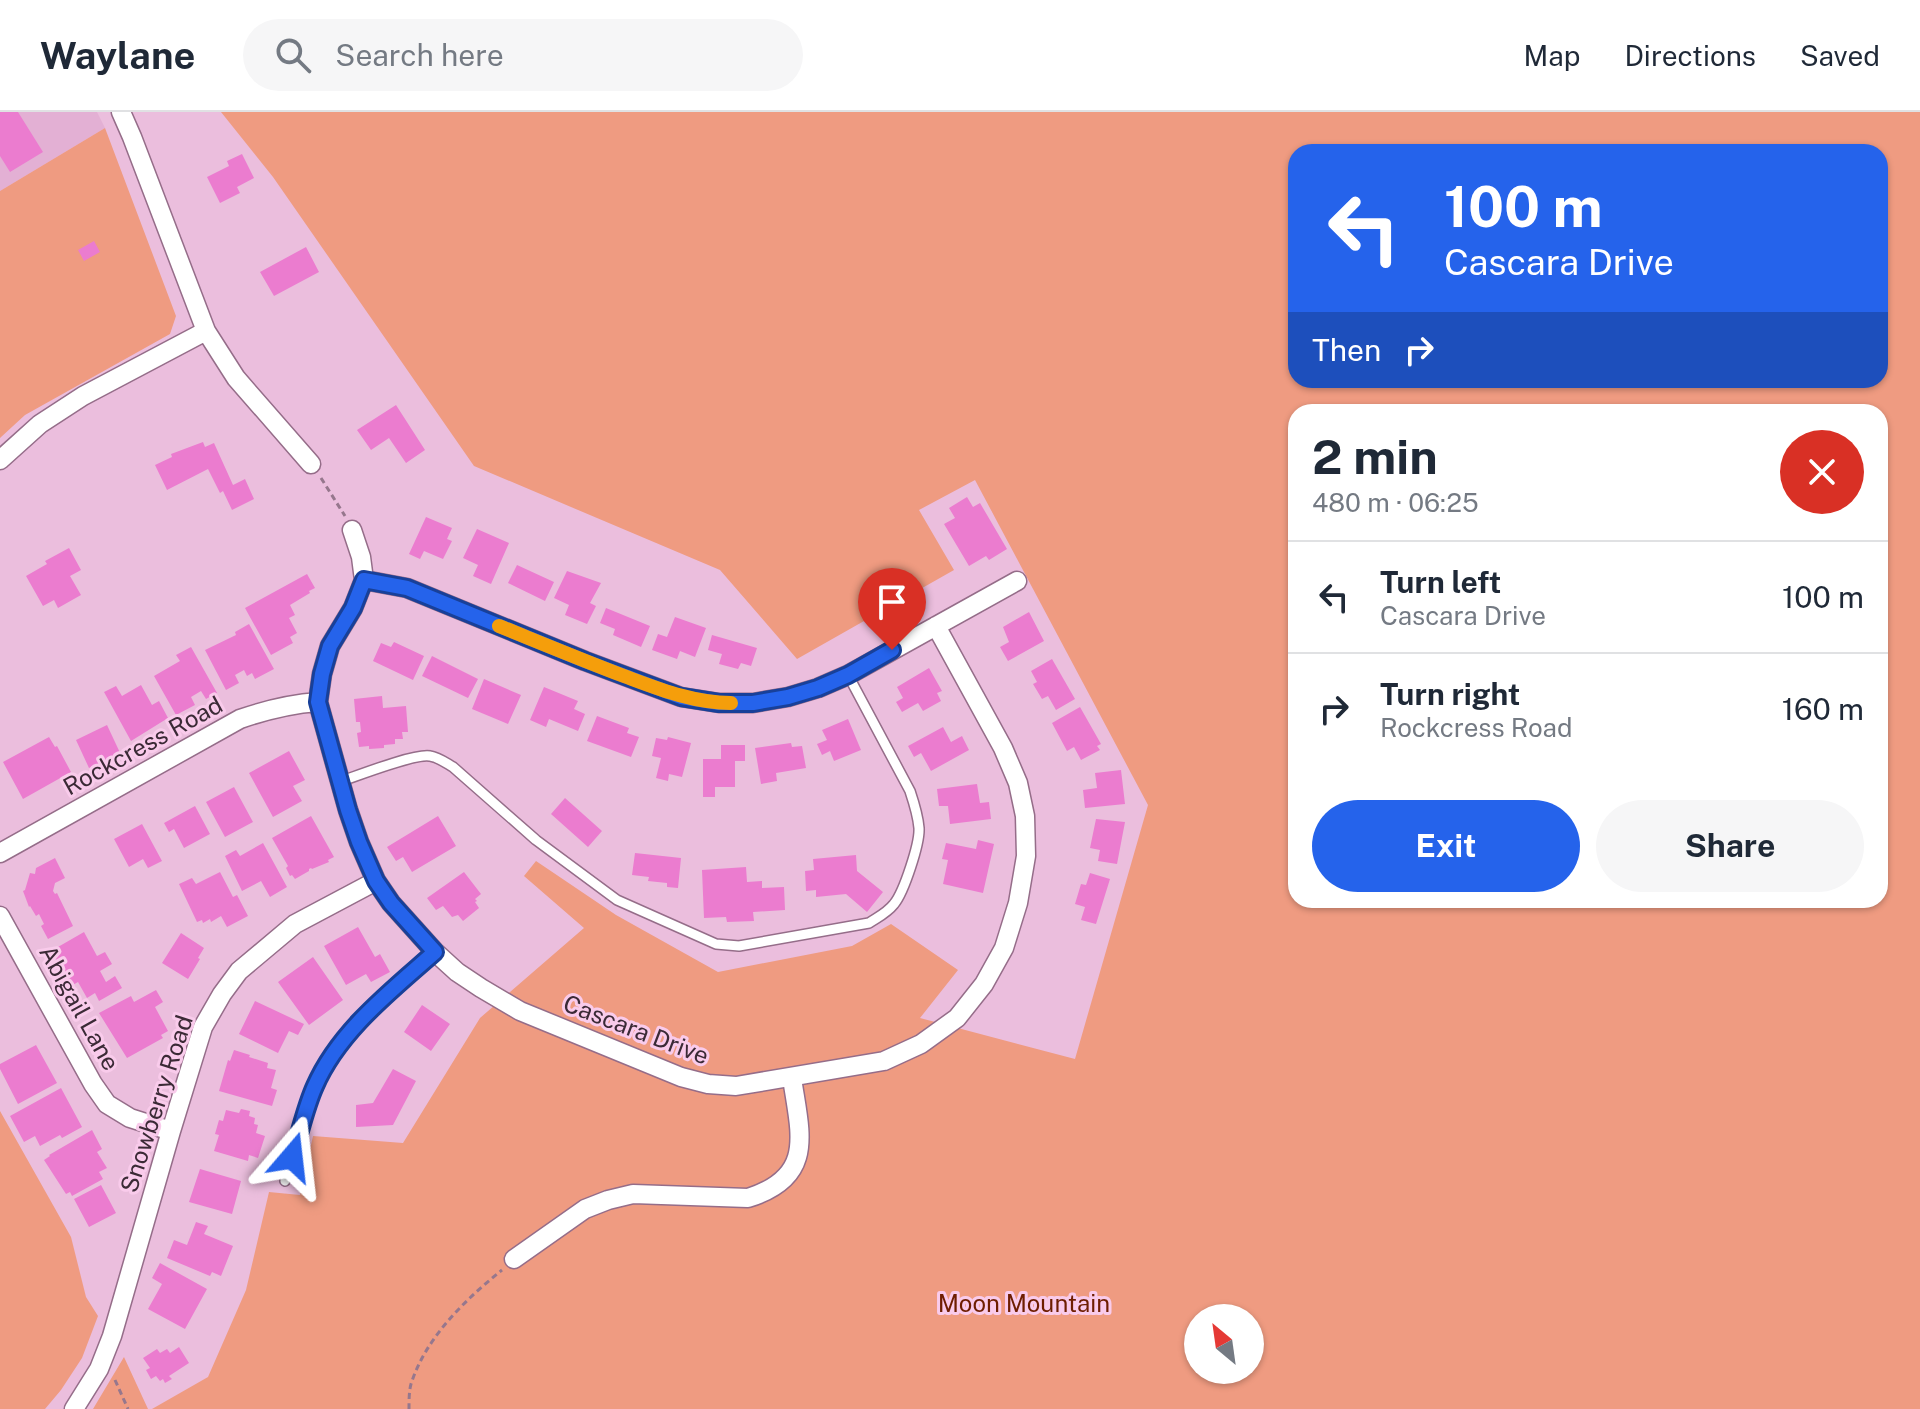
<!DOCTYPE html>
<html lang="en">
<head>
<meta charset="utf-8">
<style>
	body { margin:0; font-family:"Public Sans",sans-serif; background:#f6f6f7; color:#1f2937; height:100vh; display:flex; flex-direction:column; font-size:30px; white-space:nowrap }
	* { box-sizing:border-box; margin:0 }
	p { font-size:26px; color:#747a83 }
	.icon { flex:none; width:44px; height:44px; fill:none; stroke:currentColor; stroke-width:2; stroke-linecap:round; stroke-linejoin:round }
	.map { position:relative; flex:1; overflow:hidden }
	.side { position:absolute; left:1288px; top:292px; width:600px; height:504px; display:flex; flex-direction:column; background:#fff; border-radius:24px; box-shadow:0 2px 6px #0004 }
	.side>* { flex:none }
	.hud { position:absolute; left:1288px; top:32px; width:600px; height:244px; border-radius:24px; box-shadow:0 2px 6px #0004; background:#2563eb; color:#fff; overflow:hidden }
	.needle { width:52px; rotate:331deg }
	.buttons { position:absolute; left:1184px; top:1192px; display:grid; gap:16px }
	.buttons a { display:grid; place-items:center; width:80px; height:80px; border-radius:50%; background:#fff; box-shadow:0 2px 6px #0004; font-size:40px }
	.pin { position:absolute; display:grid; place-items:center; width:68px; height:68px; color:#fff; margin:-82px -34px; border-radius:50% 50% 50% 0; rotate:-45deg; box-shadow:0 0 8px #0007 }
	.pin .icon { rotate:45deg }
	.me { position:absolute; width:88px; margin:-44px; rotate:17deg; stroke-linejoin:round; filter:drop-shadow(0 0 6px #0008) }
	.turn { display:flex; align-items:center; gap:28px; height:168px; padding:0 24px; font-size:36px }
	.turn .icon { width:104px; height:104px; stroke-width:2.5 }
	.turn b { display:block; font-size:56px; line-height:68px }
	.then { display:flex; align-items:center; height:76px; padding:0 24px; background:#0003; gap:16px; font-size:30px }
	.round { display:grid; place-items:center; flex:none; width:84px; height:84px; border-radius:42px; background:#f6f6f7 }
	.overview { display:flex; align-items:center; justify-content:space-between; height:136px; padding:0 24px }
	h1 { font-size:48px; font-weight:700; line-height:60px }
	.cta { display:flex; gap:16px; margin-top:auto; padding:16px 24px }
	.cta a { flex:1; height:92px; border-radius:48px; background:#2563eb; color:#fff; font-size:32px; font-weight:700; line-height:92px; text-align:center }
	.cta a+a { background:#f6f6f7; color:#1f2937 }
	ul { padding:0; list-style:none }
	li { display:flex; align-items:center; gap:24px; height:112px; padding:0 24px; border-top:2px solid #e0e1e3 }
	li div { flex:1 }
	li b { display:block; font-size:30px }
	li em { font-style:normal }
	header { display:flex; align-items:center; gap:48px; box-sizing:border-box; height:112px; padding:0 40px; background:#fff; border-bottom:2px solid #e0e1e3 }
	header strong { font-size:38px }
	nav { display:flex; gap:44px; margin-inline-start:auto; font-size:28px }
	.search { width:560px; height:72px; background:#f6f6f7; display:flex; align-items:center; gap:20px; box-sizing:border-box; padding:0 28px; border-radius:44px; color:#747a83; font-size:30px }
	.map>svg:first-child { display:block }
	.built { fill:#e3b0d4 }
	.green { fill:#ef9b81; fill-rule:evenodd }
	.building { fill:#eb7ccf }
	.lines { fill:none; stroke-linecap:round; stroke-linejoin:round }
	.lane-casing { stroke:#956d89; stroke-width:12 }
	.street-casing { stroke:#956d89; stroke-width:21 }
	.path { stroke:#96778d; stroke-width:3; stroke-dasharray:6 4; stroke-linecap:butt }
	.lane { stroke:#fff; stroke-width:9 }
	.street { stroke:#fff; stroke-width:18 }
	.route-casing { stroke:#184099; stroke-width:20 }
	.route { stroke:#2563eb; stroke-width:14 }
	.slow { stroke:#f59e0b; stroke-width:14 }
	.labels { text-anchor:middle; stroke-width:6; stroke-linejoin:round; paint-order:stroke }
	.street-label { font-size:24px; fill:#3b2a36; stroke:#f9cbeb }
	.park-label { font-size:24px; fill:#6e1d00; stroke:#f9cbeb }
</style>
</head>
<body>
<header>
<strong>Waylane</strong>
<div class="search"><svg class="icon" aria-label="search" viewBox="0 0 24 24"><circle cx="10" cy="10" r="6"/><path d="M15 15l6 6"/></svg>Search here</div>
<nav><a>Map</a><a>Directions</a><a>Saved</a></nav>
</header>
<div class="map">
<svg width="1920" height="1297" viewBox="0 0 1920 1297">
	<rect width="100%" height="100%" fill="#ebbedd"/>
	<path class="built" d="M0,0h97l8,16 -105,63z"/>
	<path class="green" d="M221,0h1699v1297h-1768l56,-32 38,-87 23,-98 31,3 13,-59 90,7 77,-125 104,-90 -60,-52 12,-15 80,54 102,57 134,-26 39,-22 67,46 -38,48 155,41 73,-254 -173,-325 -56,30 35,60 -157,89 -77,-89 -246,-104 -201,-289zM1296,40h584v228h-584zM1296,300h584v488h-584zM1198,1206h52v52h-52z
		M105,16l71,188 -6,18 -145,81 -25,23v-247z
		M0,999l71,126 15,60 12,19 -16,42 -21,32 -16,19h-45z
		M124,1245l24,52h-55z"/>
	<path class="building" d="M0,0h18l25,40 -33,20 -10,-16z
		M242,42l12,24 -17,9 3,6 -20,10 -13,-26 22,-11 -2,-5z
		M94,129l6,11 -16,9 -6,-11z
		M306,135l13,25 -45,24 -14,-24z
		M396,293l29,45 -19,13 -17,-25 -18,12 -14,-20z
		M203,330l2,5 9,-4 19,42 12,-6 9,20 -22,11 -9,-19 -3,2 -12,-24 -41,21 -12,-25 17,-8 -1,-3z
		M967,385l6,10 7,-4 27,46 -18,11 -3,-4 -17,10 -25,-42 11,-6 -6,-10z
		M426,405l26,11 -5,11 5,2 -9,18 -19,-8 -4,8 -11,-5z
		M477,417l32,14 -18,41 -18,-8 5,-11 -15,-7z
		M69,436l12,22 -11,6 11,19 -23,13 -4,-8 -11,6 -17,-30 21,-12 -2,-3z
		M517,453l37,17 -9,19 -37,-18z
		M567,459l34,12 -11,20 6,3 -9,18 -22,-9 4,-10 -15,-7z
		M307,462l8,14 -6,3 1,2 -20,12 5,10 -6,3 8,15 -7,4 3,6 -22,12 -26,-47z
		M606,496l44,18 -9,21 -28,-12 2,-6 -15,-6z
		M1029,500l15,29 -36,20 -8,-14 9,-5 -6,-15z
		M675,505l31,11 -11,29 -15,-6 -3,8 -25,-9 6,-16 9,3z
		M249,512l25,45 -19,10 -3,-6 -5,3 -3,-6 -9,5 4,8 -13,7 -21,-40 31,-15 -1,-3z
		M712,523l45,13 -6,18 -10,-3 -3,6 -19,-5 3,-10 -14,-4z
		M394,530l30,14 -11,24 -40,-19 8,-18 10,4z
		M191,535l26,46 -11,6 -5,-8 -10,6 4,8 -19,10 -22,-39 26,-15 -4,-6z
		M432,544l46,23 -10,19 -46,-22z
		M1052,547l23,40 -19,11 -8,-14 -6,3 -9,-15 4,-2 -6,-11z
		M929,556l13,23 -5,2 4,8 -18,10 -5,-8 -16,9 -6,-10 7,-4 -6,-11z
		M484,567l37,16 -13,29 -36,-15z
		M141,573l11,20 7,-4 9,17 -37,23 -27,-49 12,-6 6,10z
		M544,575l34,14 -4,8 11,5 -7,17 -29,-12 -3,8 -16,-7z
		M382,584l1,12 23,-2 2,26h-6l1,7h-8v5l-11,1v3l-15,1v-3l-10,1 -2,-14 4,-1 -1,-10h-4l-2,-23z
		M1080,595l21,37 -4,2 3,4 -19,10 -7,-13 -7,4 -15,-28z
		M597,604l32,12 -2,5 12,4 -8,20 -44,-16z
		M848,607l13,31 -27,11 -4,-10 -8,4 -5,-11 10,-4 -5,-10z
		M107,613l15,32 -16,8 -2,-4 -15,7 -13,-28z
		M943,615l8,15 11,-6 7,14 -38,21 -10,-18 -7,4 -6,-11z
		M49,625l6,10 2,-1 14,26 -48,27 -20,-37z
		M668,625l23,6 -9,34 -13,-3 -1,7 -12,-3 5,-20 -9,-2 4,-18 11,2z
		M791,631l1,4 10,-1 4,22 -30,5 1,8 -16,3 -6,-36z
		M721,633h24v16h-10v26h-20v10h-12v-38h18z
		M289,639l16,29 -12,6 9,15 -29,16 -24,-44z
		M1121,658l4,34 -40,4 -2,-18 14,-2 -2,-15z
		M977,672l3,19 9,-1 2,17 -41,5 -2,-18h-9l-2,-17z
		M234,675l19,35 -28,15 -19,-35z
		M565,686l37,33 -14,16 -37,-33z
		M195,694l15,28 -26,14 -10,-19 -5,3 -5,-9z
		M311,704l23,41 -6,3 1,2 -17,7 -1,-1 -2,1v2l-14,8 -3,-4 -2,1 -4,-8 2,-2 -16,-28z
		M438,704l18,30 -44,26 -9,-15 -7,4 -9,-14z
		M1096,707l29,3 -8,42 -19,-3 2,-11 -10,-2z
		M142,712l20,37 -14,7 -5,-9 -14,8 -15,-28z
		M978,728l16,4 -11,49 -40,-9 5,-24 -6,-1 4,-16 30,6z
		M263,731l24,44 -17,10 -9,-16 -19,10 -17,-35 11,-6 4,6z
		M635,741l46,5 -3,30 -11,-1v-4l-19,-2 1,-4 -17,-2z
		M856,743l1,16 26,21 -16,20 -21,-18 -30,3v-7l-10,1 -1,-20 9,-1 -1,-11z
		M55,746l10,20 -10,5 -2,8 2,3 2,-1 16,33 -25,13 -7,-13 3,-2 -5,-10 -3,2 -6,-10 -1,1 -6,-16 2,-1 5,-17 5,1 1,-6z
		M746,755l1,15 15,-1v7l22,-1 1,23 -32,2 1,9 -27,1 -1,-5 -22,1 -2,-48z
		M220,760l13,25 4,-2 11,21 -21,11 -6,-11 -10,6 -1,-3 -7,4 -1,-3 -5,2 -18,-38 13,-6 4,6z
		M464,760l17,22 -6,5 2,2 -2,1 4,6 -16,13 -5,-6 -6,2 -9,-11 -7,4 -9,-12z
		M1090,761l20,6 -14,45 -15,-4 4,-13 -10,-3 6,-20 5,1z
		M358,815l17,30 5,-3 10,18 -19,10 -5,-8 -20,11 -22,-39z
		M84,820l13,24 8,-4 7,12 -12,7 6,11 9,-6 7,12 -23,13 -4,-8 -8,5 -9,-16 -7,4 -20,-35z
		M181,821l23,15 -6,10 2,1 -12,20 -26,-16z
		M313,845l30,43 -34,25 -31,-43z
		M156,878l7,12 -8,5 13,24 -7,4 2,3 -36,20 -28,-45 32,-17 3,6z
		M255,889l49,23 -6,11 -9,-4 -11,22 -39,-19z
		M422,893l28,19 -19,27 -27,-19z
		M36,933l21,38 -39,21 -18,-35v-5z
		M234,938l16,5 -1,2 19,6 -1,5 9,2 -5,18 6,2 -5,16 -53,-15 9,-31 2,1z
		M393,957l23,12 -23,44 -37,2v-22l17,-2z
		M61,976l21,39 -20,11 -2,-3 -20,11 -5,-10 -11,6 -14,-26z
		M241,997l9,2 -1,5 6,2 -1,6 4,1 -2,8 9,3 -7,22 -9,-3 -1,6 -34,-10 5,-16 -4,-1 4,-14 4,1 3,-11 13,3z
		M92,1018l10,19 -5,3 10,16 -8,4 4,7 -31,17 -2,-4 -4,2 -22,-34 6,-4 -1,-1z
		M200,1057l41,12 -9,33 -43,-12z
		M101,1073l15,28 -27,14 -15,-28z
		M196,1110l12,4 -4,8 29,12 -12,30 -9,-4 -2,4 -43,-18 7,-18 13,5z
		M160,1151l47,26 -22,40 -37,-20 14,-25 -10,-6z
		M179,1235l10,16 -20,13 3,3 -7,4 -2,-4 -3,2 -4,-5 -5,3 -5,-9 4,-2 -7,-10 14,-9 3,4 7,-4 3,4z"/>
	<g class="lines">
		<defs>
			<path id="lane" d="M339,670c18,-6 76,-29 91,-26 8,1 16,7 23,11l83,73 81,60 99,44 23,2 130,-23c9,-6 18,-10 25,-19 10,-12 26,-61 25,-76 -1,-13 -5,-25 -9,-37l-62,-116
				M285,1069c9,-30 18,-68 30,-96 25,-55 76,-94 120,-133"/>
			<path id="street" d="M121,0l11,25 74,194 30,47 75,86
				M0,348l40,-36 43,-28 123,-65
				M352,418l9,27 3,23 -11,28 -23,38 -8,28 -4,28 30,108 11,32 17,39 15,22 44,49 22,20 24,16 39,23 161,66 27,7 28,2 148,-25 37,-17 36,-26 27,-34 20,-36 14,-45 8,-47 -1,-40 -7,-33 -15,-35 -67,-122
				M364,468l43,8 178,73 96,36 38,6h34l35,-6 30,-9 30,-13 169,-94
				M0,741l240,-134c26,-9 50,-15 78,-17
				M0,804l93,168 14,20 23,14 41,13
				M514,1147l71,-50 23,-9 25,-6 115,4c68,-21 52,-65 44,-120
				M74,1297l25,-40 13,-33 59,-205 32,-104 19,-33 17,-23 56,-47 81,-43"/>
		</defs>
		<use href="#lane" class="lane-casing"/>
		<use href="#street" class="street-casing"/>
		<path class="path" d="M321,366l24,38
			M115,1268l13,29
			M409,1297c0,-8 0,-18 2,-25 15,-47 54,-84 91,-114"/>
		<use href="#lane" class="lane"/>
		<use href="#street" class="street"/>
	</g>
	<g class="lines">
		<defs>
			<path id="route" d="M292,1045c8,-23 13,-49 23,-71 24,-55 76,-95 120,-134l-44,-49 -15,-22 -17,-39 -11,-32 -30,-108 4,-28 8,-28 23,-38 11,-28 43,8 178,73 96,36 38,6h34l35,-6 30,-9 30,-13 44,-25"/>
		</defs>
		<use href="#route" class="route-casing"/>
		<use href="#route" class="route"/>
		<path class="slow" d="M499,514c42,17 83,34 125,50 35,13 69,27 107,27"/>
	</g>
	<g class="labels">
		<g class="street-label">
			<text transform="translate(143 634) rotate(-29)" y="8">Rockcress Road</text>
			<text transform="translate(79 896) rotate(61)" y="8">Abigail Lane</text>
			<text transform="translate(636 918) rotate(21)" y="8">Cascara Drive</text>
			<text transform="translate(157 992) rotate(-72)" y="8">Snowberry Road</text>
		</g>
		<g class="park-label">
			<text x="1024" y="1200">Moon Mountain</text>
		</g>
	</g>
</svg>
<div class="buttons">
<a><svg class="needle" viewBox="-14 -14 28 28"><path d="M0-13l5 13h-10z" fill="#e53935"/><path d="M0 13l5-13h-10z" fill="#747a83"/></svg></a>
</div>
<div class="pin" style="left:892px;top:538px;background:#d93025"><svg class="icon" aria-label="arrive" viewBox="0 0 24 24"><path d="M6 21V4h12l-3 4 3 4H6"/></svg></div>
<svg class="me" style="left:292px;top:1045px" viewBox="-20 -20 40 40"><path d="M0-17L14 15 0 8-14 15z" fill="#2563eb" stroke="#fff" stroke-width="4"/></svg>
<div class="hud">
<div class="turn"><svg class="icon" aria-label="left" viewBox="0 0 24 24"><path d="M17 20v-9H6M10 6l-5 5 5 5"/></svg><div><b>100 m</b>Cascara Drive</div></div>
<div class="then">Then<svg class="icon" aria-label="right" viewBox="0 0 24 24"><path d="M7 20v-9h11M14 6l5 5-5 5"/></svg></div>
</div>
<section class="side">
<div class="overview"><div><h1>2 min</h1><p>480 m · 06:25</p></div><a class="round" style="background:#d93025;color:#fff"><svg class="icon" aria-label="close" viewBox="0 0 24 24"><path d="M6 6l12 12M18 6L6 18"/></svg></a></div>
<ul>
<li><svg class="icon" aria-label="left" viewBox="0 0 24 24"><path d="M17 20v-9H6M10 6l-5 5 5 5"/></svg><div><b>Turn left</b><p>Cascara Drive</p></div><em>100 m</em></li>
<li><svg class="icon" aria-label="right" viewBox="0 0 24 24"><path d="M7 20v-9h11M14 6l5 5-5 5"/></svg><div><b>Turn right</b><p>Rockcress Road</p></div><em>160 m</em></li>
</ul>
<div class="cta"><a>Exit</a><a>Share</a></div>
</section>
</div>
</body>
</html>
